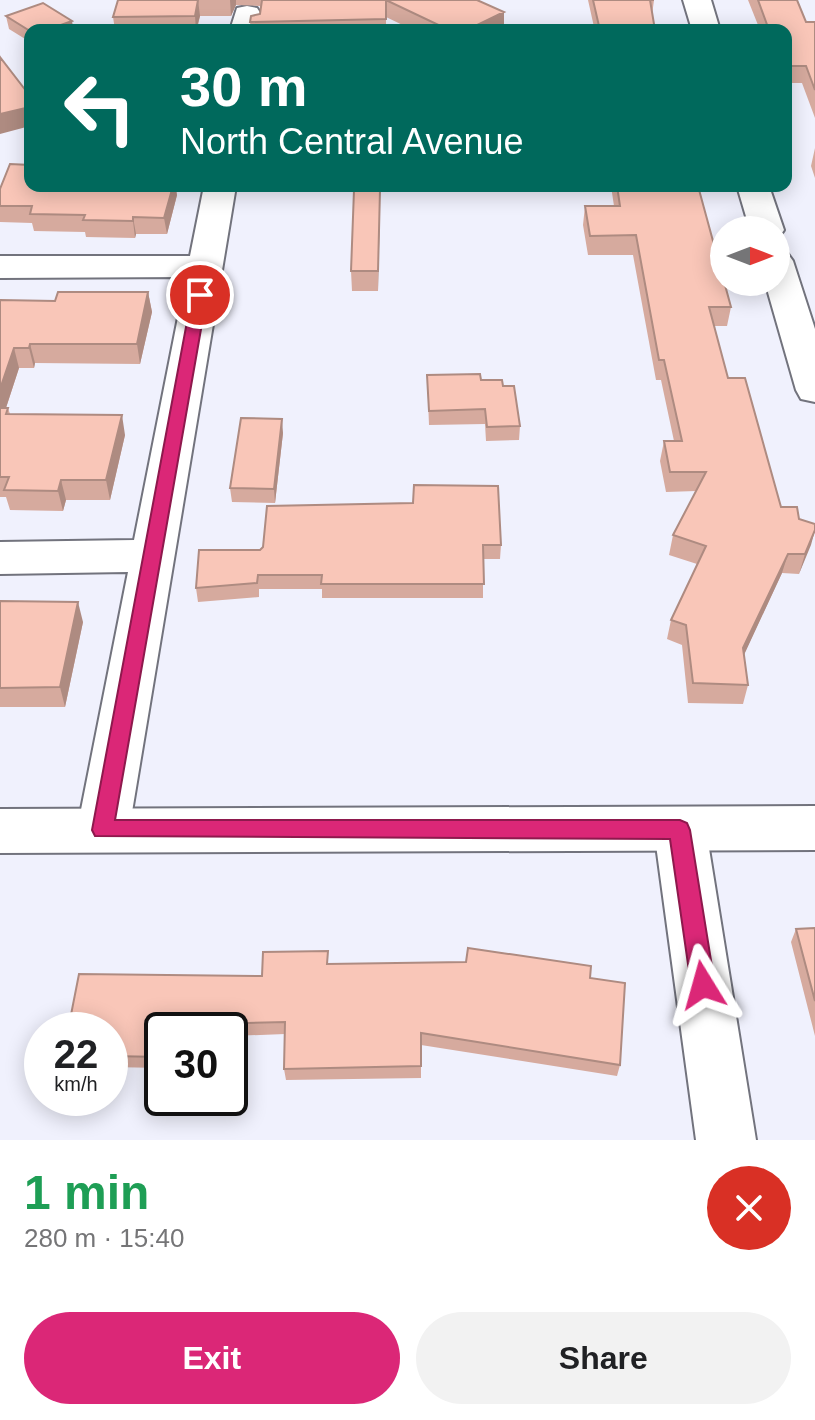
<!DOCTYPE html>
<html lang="en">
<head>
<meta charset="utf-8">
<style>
	body { margin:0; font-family:Arial,sans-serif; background:#f2f2f2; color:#202124; height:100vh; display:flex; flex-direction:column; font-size:30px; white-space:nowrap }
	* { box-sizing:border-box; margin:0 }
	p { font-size:26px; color:#757577 }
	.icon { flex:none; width:44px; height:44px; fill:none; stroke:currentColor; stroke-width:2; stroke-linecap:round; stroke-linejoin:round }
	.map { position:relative; height:1140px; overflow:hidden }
	.details { display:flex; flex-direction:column; background:#fff; flex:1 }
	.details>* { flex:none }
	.guide { position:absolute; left:24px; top:24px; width:768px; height:168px; border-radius:16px; box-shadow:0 4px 20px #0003; background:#00695c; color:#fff; overflow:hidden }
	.needle { width:52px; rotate:90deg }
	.fabs { position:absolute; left:710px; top:216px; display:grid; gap:16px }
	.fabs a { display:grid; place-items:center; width:80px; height:80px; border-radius:50%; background:#fff; box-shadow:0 4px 20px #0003; font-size:40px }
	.speed { position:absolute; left:24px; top:1012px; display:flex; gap:16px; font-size:40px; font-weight:700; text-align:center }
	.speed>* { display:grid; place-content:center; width:104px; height:104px; border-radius:50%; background:#fff; box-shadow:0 4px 20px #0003; line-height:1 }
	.speed small { font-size:20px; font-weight:400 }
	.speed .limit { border:4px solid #111; border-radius:12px; background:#fff; color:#111 }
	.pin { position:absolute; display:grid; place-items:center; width:68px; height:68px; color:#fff; margin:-34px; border:4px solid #fff; border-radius:50%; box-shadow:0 2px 8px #0007 }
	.me { position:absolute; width:88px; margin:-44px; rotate:352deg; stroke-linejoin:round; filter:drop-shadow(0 0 6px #0008) }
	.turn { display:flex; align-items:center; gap:28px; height:168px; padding:0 24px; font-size:36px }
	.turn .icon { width:104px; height:104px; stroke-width:2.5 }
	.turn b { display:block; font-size:56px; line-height:68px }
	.round { display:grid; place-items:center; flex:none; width:84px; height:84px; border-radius:42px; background:#f2f2f2 }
	.headline { display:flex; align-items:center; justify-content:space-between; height:136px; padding:0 24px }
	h1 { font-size:48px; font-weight:700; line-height:60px; color:#1e9e55 }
	.button { display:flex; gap:16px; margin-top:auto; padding:16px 24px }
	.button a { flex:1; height:92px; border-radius:48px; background:#db2777; color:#fff; font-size:32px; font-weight:700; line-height:92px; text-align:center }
	.button a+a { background:#f2f2f2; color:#202124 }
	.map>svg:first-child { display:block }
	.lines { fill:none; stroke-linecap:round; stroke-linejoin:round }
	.minor-casing { stroke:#72737d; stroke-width:4 }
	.major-casing { stroke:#72737d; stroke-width:4 }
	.minor { fill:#fff; fill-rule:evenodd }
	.major { fill:#fff; fill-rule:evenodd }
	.wall { fill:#d6aa9e }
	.shaded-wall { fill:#ae8b81 }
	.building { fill:#f9c6b8; stroke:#ae8b81; stroke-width:2 }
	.route { fill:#db2777; stroke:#8e194d; stroke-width:2 }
</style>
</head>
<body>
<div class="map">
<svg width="815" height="1140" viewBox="0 0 815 1140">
	<rect width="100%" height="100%" fill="#f0f1fd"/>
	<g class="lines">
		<defs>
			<path id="minor" d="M683,0h28l9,30h-28z
				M247,6l10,2 4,6 -3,16h-28l7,-22z
				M204,186h32l-107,644 -8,16 -18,6 -18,-6 -8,-16 51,-258 -128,2v-32l134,-2 52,-263 -186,1v-22h190z
				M737,186h32l15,44 -5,7 -3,1v-8h-26z
				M776,251l12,3 5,7 22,68v73l-14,-3 -5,-9 -31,-108h11z
				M680,808l18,6 8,16 50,310h-60l-42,-310 8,-16z"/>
			<path id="major" d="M815,806v44l-815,3v-44z"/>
		</defs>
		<use href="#minor" class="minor-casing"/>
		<use href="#major" class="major-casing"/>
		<use href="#minor" class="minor"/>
		<use href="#major" class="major"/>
	</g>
	<path class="wall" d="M118,0h359l27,12v17l-91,1 -27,-13v13h-135l-1,-8 10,-8 1,-6 -1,-2 -24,-1 -5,11h-31l-3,14h-82l-2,-13z
		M588,0h66l-2,15 -58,12z
		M748,0h49l9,22h9v96l-13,-35h-16v-53h-26z
		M6,16l66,5 1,9h-43v12l-21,-13z
		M815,148v30l-4,-12z
		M611,186h87l33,121 -4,19h-13l14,52 53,129 34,24 -16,43 -17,-1 -38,81 4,31 -5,19 -55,-1 -6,-58 -15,-6 4,-19 26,-56 -28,-9 4,-20 23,-44 -30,1 -6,-31 4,-20h10l-13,-61h-5l-23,-125h-45l-5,-30 2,-19h29z
		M0,189l177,6 -10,39h-31l-1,4 -49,-1 -1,-5 -51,-1 -2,-8 -32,-1z
		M380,190l-2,101h-26l-1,-20z
		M148,292l4,20 -12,52 -105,-1 -1,5h-15l-13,40h2l2,6 115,21 -15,65h-44l-3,11 -53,-1 -4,-13h-6v-197l55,1z
		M427,375l54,5 22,6 17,40 -1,14 -33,1 -1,-17 -56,1z
		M283,433l-8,70 -43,-1 -2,-14z
		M501,545l-1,14h-17v39h-161v-9h-63v8l-61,5 -2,-14 64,-38z
		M0,601l83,21 -18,85h-65z
		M815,928v108l-24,-94 5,-13z
		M329,964l261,14 30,87 -3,11 -196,-31v33l-135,2 -2,-11 1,-35 -55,2v-6h-68v38l-52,-1v-37l152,-54z"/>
	<path class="shaded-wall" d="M198,0l2,16 -4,14 -1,-14z
		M230,0h6v5l-5,11z
		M504,12v17l-2,1h-35z
		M72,21l1,9h-26z
		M30,107v19l-30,8v-20z
		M173,186h3l1,9 -10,39 -3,-16z
		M380,190v20l-2,81v-20z
		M133,217l3,17 -1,4 -2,-17z
		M148,292l4,20 -12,52 -3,-20z
		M30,344l5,19 -1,5 -5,-20z
		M14,348l5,20 -19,58v-37z
		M122,415l3,20 -15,65 -4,-20z
		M282,419l1,14 -8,70 -1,-14z
		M61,480l5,20 -3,11 -5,-20z
		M815,530l-4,15 -12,29 6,-20z
		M788,554l-6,19 -44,95 5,-20z
		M78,602l5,20 -18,85 -5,-20z"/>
	<path class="building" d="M118,0h80l-3,16 -82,1z
		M262,0h215l27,12 -37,18h-18l-63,-30v19l-136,3 1,-6 9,-2z
		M593,0h61h-4l5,30h-77l21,-4z
		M758,0h39l9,22h9v68l-9,-24h-20v-36h-17z
		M43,3l29,18 -25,9h-17v1l-24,-15z
		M0,57l30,39v11l-30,7z
		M10,164l20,1v21h143l-9,32 -31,-1v4l-50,-1 2,-5 -55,-1 2,-8h-32v-17z
		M617,186h81l33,121h-22l19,71h17l36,129h16l2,12 16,5v6l-10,24h-17l-45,94 5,37 -55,-2 -7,-58 -15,-5 35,-74 -33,-11 33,-63h-36l-6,-31h18l-18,-81h-5l-23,-125 -46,1 -5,-30h35z
		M354,190h26l-2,81h-27z
		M58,292h90l-11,52h-107l-1,4h-15l-14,41v-89l55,1z
		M480,374l1,6h21l1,6h11l6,40 -33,1 -2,-18 -56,2 -2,-36z
		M0,408h8l-2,6 116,1 -16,65h-45l-3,11 -54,-1 5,-13h-9z
		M241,418l41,1 -8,70 -44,-1z
		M414,485l84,1 3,59h-18l1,39h-163l1,-9h-64l-1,8 -61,5 3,-38h61l3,-3 4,-41 146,-3z
		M0,601l78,1 -18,85 -60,1z
		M815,928v73l-19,-72z
		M468,948l123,18 -1,12 35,5 -5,82 -199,-32v33l-137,3 1,-47 -73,2 -1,6h-49v27l-52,-1v-26h-42l11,-56 183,2 1,-24 65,-1 -1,13 139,-2z"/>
	<path class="route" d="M200,291l7,4 -92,525h565l7,3 3,7 25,155 -4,8 -8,3 -8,-3 -4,-8 -21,-146 -575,-3 -3,-6 100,-535z"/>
</svg>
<div class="fabs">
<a><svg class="needle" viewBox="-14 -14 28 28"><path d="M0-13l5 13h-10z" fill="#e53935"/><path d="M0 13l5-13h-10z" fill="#757577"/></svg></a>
</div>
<div class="speed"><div>22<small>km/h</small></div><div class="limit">30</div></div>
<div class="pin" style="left:200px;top:295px;background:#d93025"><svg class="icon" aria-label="arrive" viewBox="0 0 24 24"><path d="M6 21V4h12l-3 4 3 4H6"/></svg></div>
<svg class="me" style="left:703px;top:985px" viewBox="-20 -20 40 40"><path d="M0-17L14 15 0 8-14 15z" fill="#db2777" stroke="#fff" stroke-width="4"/></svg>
<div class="guide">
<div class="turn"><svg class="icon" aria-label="left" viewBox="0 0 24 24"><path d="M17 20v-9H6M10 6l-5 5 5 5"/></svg><div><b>30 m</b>North Central Avenue</div></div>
</div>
</div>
<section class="details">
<div class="headline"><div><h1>1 min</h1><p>280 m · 15:40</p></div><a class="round" style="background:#d93025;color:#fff"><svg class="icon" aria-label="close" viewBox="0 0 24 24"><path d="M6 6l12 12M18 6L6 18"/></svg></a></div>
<div class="button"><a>Exit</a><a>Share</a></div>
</section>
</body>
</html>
